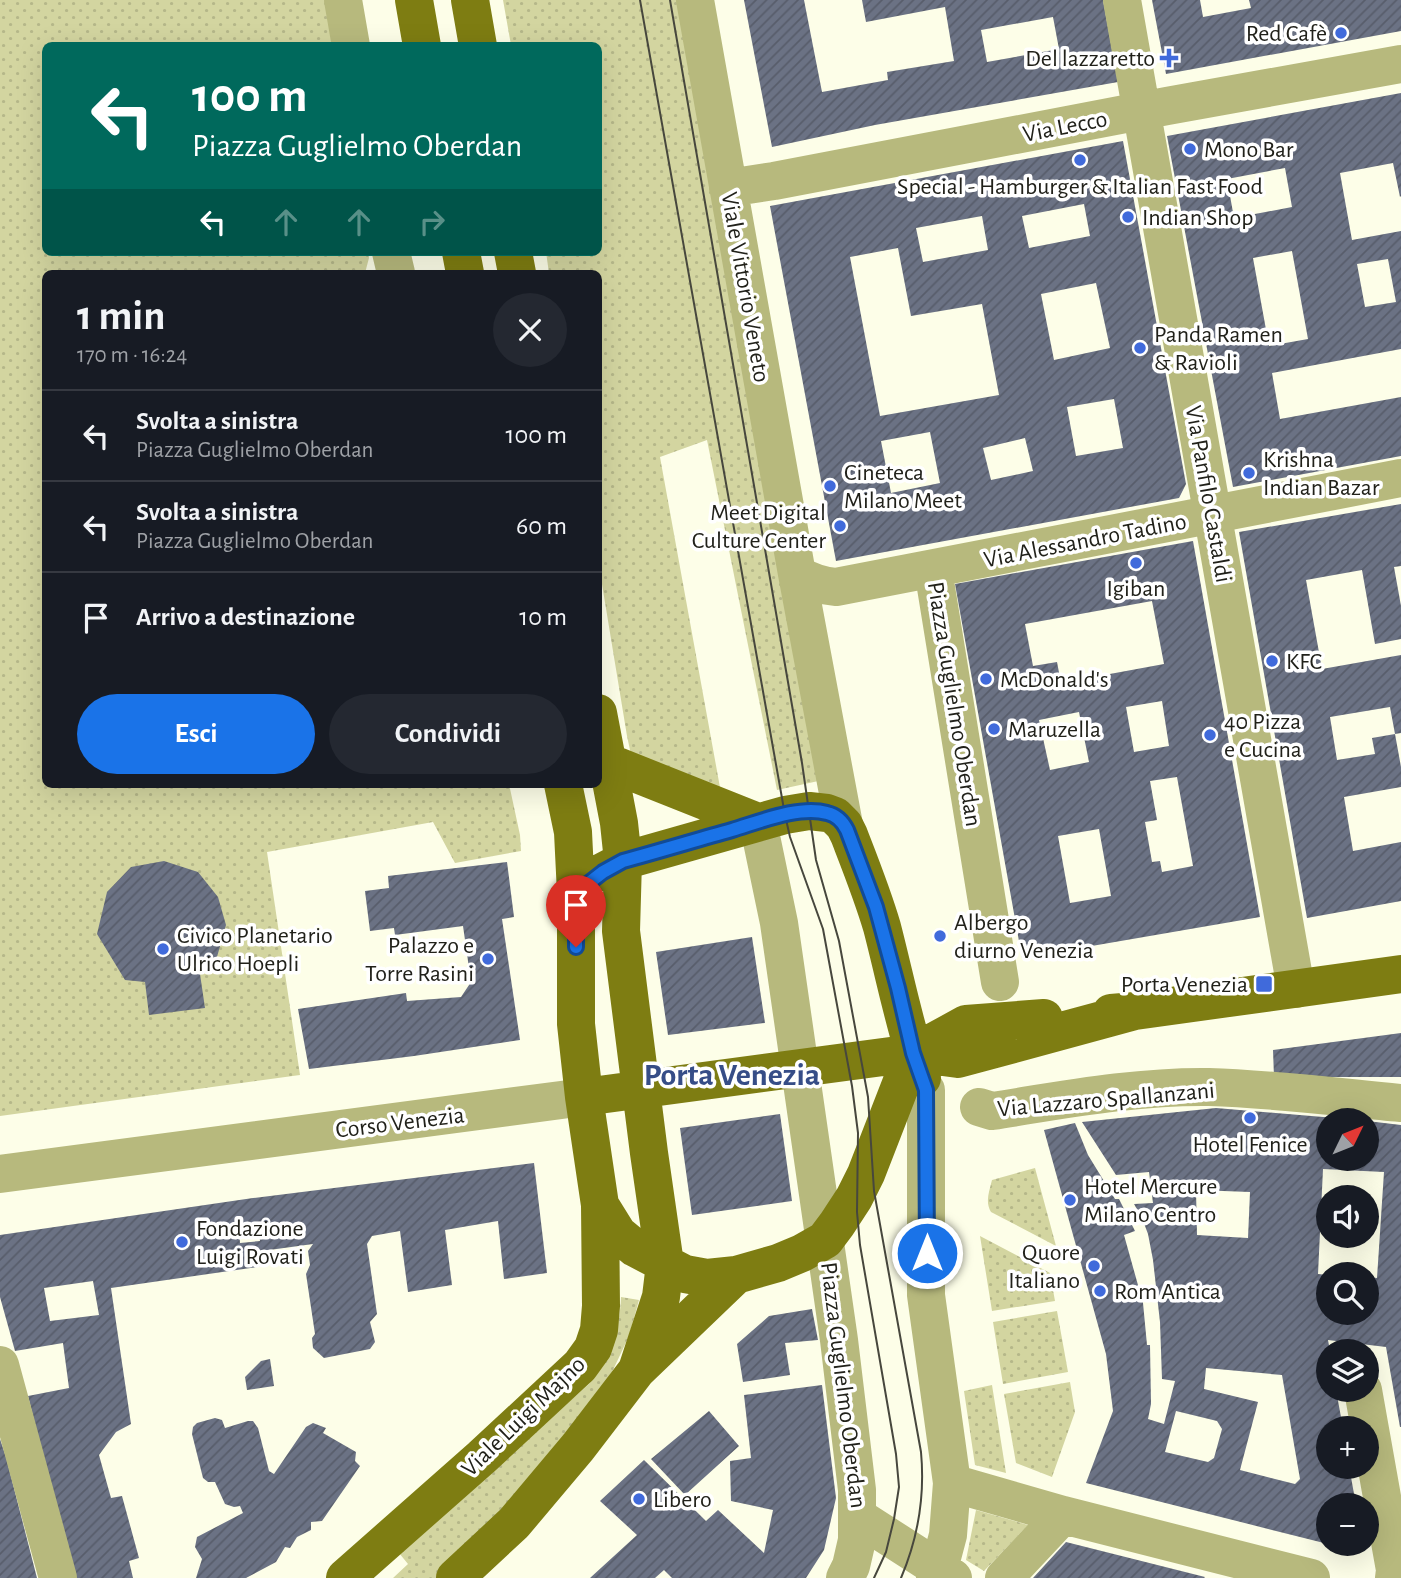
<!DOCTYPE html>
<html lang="it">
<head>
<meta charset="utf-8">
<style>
	body { margin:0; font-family:"Alegreya Sans",sans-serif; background:#242831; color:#f1f3f6; height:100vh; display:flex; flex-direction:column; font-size:26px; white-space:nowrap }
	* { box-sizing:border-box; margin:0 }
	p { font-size:23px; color:#9ea1a6 }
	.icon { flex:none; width:38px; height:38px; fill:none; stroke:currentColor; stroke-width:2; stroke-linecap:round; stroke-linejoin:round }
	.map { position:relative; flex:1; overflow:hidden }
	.side { position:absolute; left:42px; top:270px; width:560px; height:518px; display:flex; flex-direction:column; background:#171b24; border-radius:10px; box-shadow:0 7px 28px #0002 }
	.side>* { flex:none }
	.top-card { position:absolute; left:42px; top:42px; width:560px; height:214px; border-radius:10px; box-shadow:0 7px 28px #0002; background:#00695c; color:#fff; overflow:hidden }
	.needle { width:46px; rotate:47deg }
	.controls { position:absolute; left:1316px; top:1108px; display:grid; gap:14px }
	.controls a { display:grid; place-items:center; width:63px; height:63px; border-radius:50%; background:#171b24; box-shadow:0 7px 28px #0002; font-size:35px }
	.pin { position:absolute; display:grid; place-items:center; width:60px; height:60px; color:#fff; margin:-72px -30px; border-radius:50% 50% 50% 0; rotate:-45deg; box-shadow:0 0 7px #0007 }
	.pin .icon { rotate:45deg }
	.me { position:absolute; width:77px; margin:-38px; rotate:0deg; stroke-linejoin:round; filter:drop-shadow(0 0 5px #0008) }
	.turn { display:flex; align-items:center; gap:24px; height:147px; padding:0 35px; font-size:32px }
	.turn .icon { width:91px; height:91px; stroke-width:2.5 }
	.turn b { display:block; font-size:49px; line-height:60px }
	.lanes { display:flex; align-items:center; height:66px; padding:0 35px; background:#0003; justify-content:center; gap:35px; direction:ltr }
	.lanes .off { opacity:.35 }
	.round { display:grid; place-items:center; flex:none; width:74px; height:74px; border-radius:37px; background:#242831 }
	.head { display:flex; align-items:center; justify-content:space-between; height:119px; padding:0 35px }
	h1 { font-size:42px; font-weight:700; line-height:52px }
	.action { display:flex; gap:14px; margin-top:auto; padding:14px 35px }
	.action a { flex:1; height:80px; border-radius:42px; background:#1a73e8; color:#fff; font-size:28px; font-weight:700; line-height:80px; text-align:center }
	.action a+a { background:#242831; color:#f1f3f6 }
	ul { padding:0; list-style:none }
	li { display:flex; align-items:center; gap:21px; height:91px; padding:0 35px; border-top:2px solid #363941 }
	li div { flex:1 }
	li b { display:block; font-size:26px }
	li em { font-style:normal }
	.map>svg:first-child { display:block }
	.grass { fill:url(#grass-dots) }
	.building { fill:url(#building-hatch); fill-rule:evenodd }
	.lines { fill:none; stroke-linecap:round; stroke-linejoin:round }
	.minor { stroke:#b7b97d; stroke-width:38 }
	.major { stroke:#7e7d12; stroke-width:38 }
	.tram { stroke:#47473d; stroke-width:2 }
	.route-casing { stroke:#114b97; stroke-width:18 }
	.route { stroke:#1a73e8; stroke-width:12 }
	.poi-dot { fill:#406adb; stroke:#fff; stroke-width:2.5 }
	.labels { text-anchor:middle; stroke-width:7; stroke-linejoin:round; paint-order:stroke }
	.poi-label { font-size:24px; fill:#21211a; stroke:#fff; text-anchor:start }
	.street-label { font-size:24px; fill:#21211a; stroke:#fff }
	.district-label { font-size:32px; font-weight:bold; fill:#364d87; stroke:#fff }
</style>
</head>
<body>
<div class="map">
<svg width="1401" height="1578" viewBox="0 0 1401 1578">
	<defs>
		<pattern id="grass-dots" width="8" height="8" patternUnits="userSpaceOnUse" patternTransform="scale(1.75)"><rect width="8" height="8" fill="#d3d5a0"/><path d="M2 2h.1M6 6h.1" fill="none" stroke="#b5b789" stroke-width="1.8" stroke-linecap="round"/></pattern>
		<pattern id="building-hatch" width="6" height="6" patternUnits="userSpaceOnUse" patternTransform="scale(1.75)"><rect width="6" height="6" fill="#6b7284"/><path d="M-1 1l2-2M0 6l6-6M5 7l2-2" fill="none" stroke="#585d6b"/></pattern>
	</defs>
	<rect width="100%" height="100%" fill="#fdfee8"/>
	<path class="grass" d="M0,0h325l8,45 -287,1v206h322l1,6 -4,15h-319v511h463l11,51 1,16 -66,12 -22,-41 -166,30 33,223 -300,41z
		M503,0h181l139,780 -46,10 -70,-350 -47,17 61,336 -88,-29 -6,-28 -28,-170 -1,-293h-49l-3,-21h52v-206l-87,-1z
		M1035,1168l21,78 -65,-34c-6,-10 -2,-20 1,-32z
		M980,1236l70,37 5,28 -63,10z
		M621,1297l18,3 -10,36 -16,34 -12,19 -42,58 -121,131h-45l15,-14 -9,-11 190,-169c20,-25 31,-55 32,-87z
		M1057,1311l11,61 -65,12 -10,-62z
		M1070,1382l5,30 -23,65 -36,-14 -12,-69z
		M992,1385l14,88 -31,-8 -11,-74z
		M976,1510l52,15 -44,46 -18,-11z"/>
	<path class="building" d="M744,0h60l18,92 66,-12 -1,-8 67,-11 -9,-54 -79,15 -4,-22h241l15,82 -243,43 -103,22zM1053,17l6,32 -72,13 -6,-32z
		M1152,0h48l3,17 48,-9 -2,-8h152v31l-235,43z
		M1401,93v103l-1,1 -7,-34 -53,10 12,67 49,-9v118l-129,24 8,46 121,-22v59l-168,31 -66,-351zM1285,168l7,39 -58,11 -7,-39zM1292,251l16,88 -39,7 -16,-88zM1388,259l8,43 -31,5 -8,-43z
		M1123,141l63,343 -7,14 -343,63 -66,-355zM1084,204l6,32 -61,12 -7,-32zM982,216l6,34 -65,12 -7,-34zM898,248l13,68 71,-12 17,91 -119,21 -30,-159zM1096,283l14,65 -56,12 -13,-66zM1114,399l9,49 -47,8 -9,-49zM930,432l10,51 -49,10 -10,-52zM1025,438l8,33 -42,9 -8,-32z
		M1401,504v62l-7,1 7,39v33l-26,5 -13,-74 -56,10 16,89 79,-14v78l-6,1 -5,-27 -60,10 7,43 38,-6 -3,-16 23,-4 6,33v20l-57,10 9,54 48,-9v59l-94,17 -68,-386z
		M1193,541l67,376 -238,41 -67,-374zM1152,601l12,63 -103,19 -4,-21 -24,4 -8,-42zM1162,701l7,45 -35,6 -8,-45zM1079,712l10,50 -39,8 -11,-50zM1177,777l16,89 -31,6 -2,-11 -8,1 -7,-40 12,-2 -7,-39zM1099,829l12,67 -41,7 -12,-67z
		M164,861l34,11 20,25 8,28 -11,39 -15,10 5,34 -56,7 -4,-33 -20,-2 -28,-46 10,-42 24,-25z
		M507,862l7,55 -12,2 18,121 -106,16 -105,13 -11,-60 108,-16 1,8 54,-4 10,-15 -8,-56 -68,9 -1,-7 -24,3 -5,-40 24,-3 -1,-12z
		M752,937l13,86 -97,12 -12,-83z
		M1401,1033v44h-127l-1,-27z
		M1216,1108l119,10v2h-7v38h39v-37l34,4v302h-1l-14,-80 -58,-7 2,11h-2v39h8l7,38h-15v38h21l7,39h-28v39l-242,-61 27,-72 -7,-57 -62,-224 31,-7 13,32 27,44h4l16,32 -11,4 19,68 4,42h3l1,59 -3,15 16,5 11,-43 -13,-2 -2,-57 -7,-62 -5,-26 -6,-16 -8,-14 19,-1 -4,-31 -33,3 -34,-53zM1323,1169l61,3 -7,106 -10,-1v35h-39v-37l-10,-1zM1196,1190l54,2 -2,46 -51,-3zM1206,1368l76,7 18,104 -5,5 -55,-14 18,-68 -54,-13zM1176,1411l41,10 5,8 -8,29 -6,4 -43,-10z
		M780,1114l12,87 -100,14 -12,-87z
		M534,1163l13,110 -43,6 -6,-58 -53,9 7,55 -44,7 -8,-61 -28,5 -5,8 10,70 -7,8 5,20 -5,7 -46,9 -11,-10 -1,-10 3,-4 -9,-60 4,-9 -2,-14 5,-7 -51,7 2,15 -153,22 20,136 -15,8 -17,23 12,43 11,-2 17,62 -10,3 4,17h-60l-45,-182 41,-8 -6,-45 -48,8 -15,-54v-62l253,-37zM258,1227l2,14 -20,2 -1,-13zM93,1281l6,34 -49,6 -6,-33z
		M812,1309l6,31 -33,3 5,32 -47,7 -6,-38 32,-28z
		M270,1359l4,27 -27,4 -2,-13 16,-16z
		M822,1385l14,113 -12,52 -18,28h-134l-8,-8 -9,8h-65l47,-43 -37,-34 44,-41 62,61 12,-11 46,43 9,-43 -42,-9 -1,-40 21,-3 -7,-63z
		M709,1411l30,35 -54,49 -34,-36z
		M215,1418l7,2 3,8 23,-7h5l5,7 11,43 5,3 32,-47 7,-4 13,5 -3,5 33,19 -1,9 5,5 -38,55 -11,1v8l-14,7 -7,11 -5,-1 -9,15 -30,16h-50l6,-19 -7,-12 2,-10 46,-24 -3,-7 -6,1 -9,-3 -10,-22h-7l-5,-4 -11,-44 1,-7 4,-4z
		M0,1439l6,18 31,121h-37z
		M1066,1542l139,35 -1,1h-171z"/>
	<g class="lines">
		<path class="minor" d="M343,0l8,46
			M695,0l102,574 47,251
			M1122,0l174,989
			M728,188l46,-7 393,-75 234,-42
			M391,252l5,21
			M933,569l67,413
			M797,574c13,8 24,12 39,13l565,-109
			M758,822l21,101 60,417 18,150v50l-6,26 -6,12
			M926,1090v205l26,188 -4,52 -9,34 -4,9
			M979,1107l13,4c71,-11 144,-25 217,-24 64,2 128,10 192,16
			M0,1174l584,-77
			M0,1365l58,213
			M1363,1390l32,180 -1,8
			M952,1483l111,32 248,63
			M858,1517l95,61
			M1004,1578l59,-63"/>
		<path class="major" d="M414,0l8,46
			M470,0l8,46
			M461,252l4,21
			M513,252l4,21
			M598,713l21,110 4,38 -2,70 28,222 16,111 -4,33 -24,73
			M607,762l151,60
			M563,784l10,48 3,61v131l8,73 16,108 18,29 17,14 50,26 22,4 29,-3 42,-12 24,-10 23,-13 12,-16 17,-26 12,-24 47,-121
			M602,872l21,-11 162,-46 24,-4 18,2 8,3 9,9 5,10c12,31 24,61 33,92 13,50 23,102 40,151
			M1111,1013l24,-2 266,-37
			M913,1053l53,-29 78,-6
			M584,1097l329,-44 45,6 177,-48
			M345,1578l137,-121 98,-91 13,-18 6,-18 2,-24 -1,-101
			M455,1578l59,-55 64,-76 59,-77 99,-95"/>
		<path class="tram" d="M640,0l145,815 5,22 33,92 29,157 6,47 -1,79 3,33 36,209 3,33 -5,32 -8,33 -12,26
			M670,0l132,763 14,97 23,81 29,156 6,94 47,261c4,43 -3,86 -20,126"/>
	</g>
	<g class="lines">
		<defs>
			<path id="route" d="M576,947v-54l27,-21 20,-11c37,-10 73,-21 109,-31 27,-8 68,-25 95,-17 9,2 16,9 20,17l29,77 22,81 15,65 13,37 1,163"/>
		</defs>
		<use href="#route" class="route-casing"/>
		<use href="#route" class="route"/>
	</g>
	<g class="poi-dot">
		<circle cx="1341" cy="33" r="7"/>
		<path d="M1165.5 47.5h7v7h7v7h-7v7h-7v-7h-7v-7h7z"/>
		<circle cx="1190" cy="149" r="7"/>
		<circle cx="1080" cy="160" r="7"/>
		<circle cx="1128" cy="217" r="7"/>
		<circle cx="1140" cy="348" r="7"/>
		<circle cx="1249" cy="473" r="7"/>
		<circle cx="830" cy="486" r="7"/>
		<circle cx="840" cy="526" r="7"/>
		<circle cx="1136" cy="563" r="7"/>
		<circle cx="1272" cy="661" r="7"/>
		<circle cx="986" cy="679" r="7"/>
		<circle cx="994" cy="729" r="7"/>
		<circle cx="1210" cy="735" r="7"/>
		<circle cx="940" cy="936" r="7"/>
		<circle cx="163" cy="949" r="7"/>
		<circle cx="488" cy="959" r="7"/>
		<rect x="1255" y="975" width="18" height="18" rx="3.5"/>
		<circle cx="1250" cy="1118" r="7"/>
		<circle cx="1070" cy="1200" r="7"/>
		<circle cx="182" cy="1242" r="7"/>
		<circle cx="1094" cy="1266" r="7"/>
		<circle cx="1100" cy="1291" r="7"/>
		<circle cx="639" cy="1499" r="7"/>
	</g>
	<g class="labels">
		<g class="poi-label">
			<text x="1327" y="41" text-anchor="end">Red Cafè</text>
			<text x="1155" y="66" text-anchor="end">Del lazzaretto</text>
			<text x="1204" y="157">Mono Bar</text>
			<text x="1080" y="194" text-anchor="middle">Special - Hamburger &amp; Italian Fast Food</text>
			<text x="1142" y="225">Indian Shop</text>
			<text x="1154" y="342">Panda Ramen<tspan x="1154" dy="28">&amp; Ravioli</tspan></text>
			<text x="1263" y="467">Krishna<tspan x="1263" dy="28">Indian Bazar</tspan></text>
			<text x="844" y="480">Cineteca<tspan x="844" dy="28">Milano Meet</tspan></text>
			<text x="826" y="520" text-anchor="end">Meet Digital<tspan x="826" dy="28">Culture Center</tspan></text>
			<text x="1136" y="596" text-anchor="middle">Igiban</text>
			<text x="1286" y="669">KFC</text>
			<text x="1000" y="687">McDonald's</text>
			<text x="1224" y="729">40 Pizza<tspan x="1224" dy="28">e Cucina</tspan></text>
			<text x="1008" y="737">Maruzella</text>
			<text x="954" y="930">Albergo<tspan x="954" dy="28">diurno Venezia</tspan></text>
			<text x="177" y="943">Civico Planetario<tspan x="177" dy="28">Ulrico Hoepli</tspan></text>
			<text x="474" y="953" text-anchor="end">Palazzo e<tspan x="474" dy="28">Torre Rasini</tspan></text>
			<text x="1248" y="992" text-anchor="end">Porta Venezia</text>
			<text x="1250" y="1152" text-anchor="middle">Hotel Fenice</text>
			<text x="1084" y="1194">Hotel Mercure<tspan x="1084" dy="28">Milano Centro</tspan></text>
			<text x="196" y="1236">Fondazione<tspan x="196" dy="28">Luigi Rovati</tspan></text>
			<text x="1080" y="1260" text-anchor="end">Quore<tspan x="1080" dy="28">Italiano</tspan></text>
			<text x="1114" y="1299">Rom Antica</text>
			<text x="653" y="1507">Libero</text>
		</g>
		<g class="street-label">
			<text transform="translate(1065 126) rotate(-11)" y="8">Via Lecco</text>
			<text transform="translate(746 287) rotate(80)" y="8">Viale Vittorio Veneto</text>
			<text transform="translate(1209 494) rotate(80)" y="8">Via Panfilo Castaldi</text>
			<text transform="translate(1085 540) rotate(-11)" y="8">Via Alessandro Tadino</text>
			<text transform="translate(955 704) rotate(81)" y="8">Piazza Guglielmo Oberdan</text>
			<text transform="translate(1106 1099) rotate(-5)" y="8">Via Lazzaro Spallanzani</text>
			<text transform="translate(400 1122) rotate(-7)" y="8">Corso Venezia</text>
			<text transform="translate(844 1385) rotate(83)" y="8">Piazza Guglielmo Oberdan</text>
			<text transform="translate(523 1416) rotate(-44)" y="8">Viale Luigi Majno</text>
		</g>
		<g class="district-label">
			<text x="732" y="1085">Porta Venezia</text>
		</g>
	</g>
</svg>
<div class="controls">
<a><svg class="needle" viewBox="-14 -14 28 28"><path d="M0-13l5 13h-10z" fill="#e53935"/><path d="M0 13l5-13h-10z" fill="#9ea1a6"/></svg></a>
<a><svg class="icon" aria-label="sound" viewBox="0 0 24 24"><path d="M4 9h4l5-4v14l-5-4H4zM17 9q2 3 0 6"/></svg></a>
<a><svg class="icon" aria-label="search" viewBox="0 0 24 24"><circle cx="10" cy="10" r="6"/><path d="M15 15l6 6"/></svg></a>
<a><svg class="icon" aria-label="layers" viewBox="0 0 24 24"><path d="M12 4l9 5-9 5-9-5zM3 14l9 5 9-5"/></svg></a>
<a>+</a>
<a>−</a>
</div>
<div class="pin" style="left:576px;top:947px;background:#d93025"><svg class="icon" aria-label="arrive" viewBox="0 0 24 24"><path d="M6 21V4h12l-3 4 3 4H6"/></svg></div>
<svg class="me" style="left:927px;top:1253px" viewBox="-20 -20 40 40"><circle r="17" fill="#1a73e8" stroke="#fff" stroke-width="3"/><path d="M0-11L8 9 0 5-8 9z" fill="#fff"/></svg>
<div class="top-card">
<div class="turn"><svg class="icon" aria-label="left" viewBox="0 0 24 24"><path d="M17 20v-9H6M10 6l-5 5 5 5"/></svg><div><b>100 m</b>Piazza Guglielmo Oberdan</div></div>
<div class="lanes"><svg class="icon" aria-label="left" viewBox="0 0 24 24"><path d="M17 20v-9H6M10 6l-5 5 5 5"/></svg><svg class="icon off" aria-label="ahead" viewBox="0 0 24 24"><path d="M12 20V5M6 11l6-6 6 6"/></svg><svg class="icon off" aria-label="ahead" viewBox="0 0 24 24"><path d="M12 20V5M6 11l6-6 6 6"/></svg><svg class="icon off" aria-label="right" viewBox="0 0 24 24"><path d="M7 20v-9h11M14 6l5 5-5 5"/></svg></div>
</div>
<section class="side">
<div class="head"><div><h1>1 min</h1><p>170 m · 16:24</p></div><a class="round"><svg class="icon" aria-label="close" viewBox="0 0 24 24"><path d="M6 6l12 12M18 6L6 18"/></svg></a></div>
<ul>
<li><svg class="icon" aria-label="left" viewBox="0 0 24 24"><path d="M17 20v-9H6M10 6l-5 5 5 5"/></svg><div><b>Svolta a sinistra</b><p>Piazza Guglielmo Oberdan</p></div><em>100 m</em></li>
<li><svg class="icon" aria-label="left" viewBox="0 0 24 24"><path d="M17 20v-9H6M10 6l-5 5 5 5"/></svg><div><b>Svolta a sinistra</b><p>Piazza Guglielmo Oberdan</p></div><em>60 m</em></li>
<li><svg class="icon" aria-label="arrive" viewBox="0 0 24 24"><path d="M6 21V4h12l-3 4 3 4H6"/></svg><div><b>Arrivo a destinazione</b></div><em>10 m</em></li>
</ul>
<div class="action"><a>Esci</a><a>Condividi</a></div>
</section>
</div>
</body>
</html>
